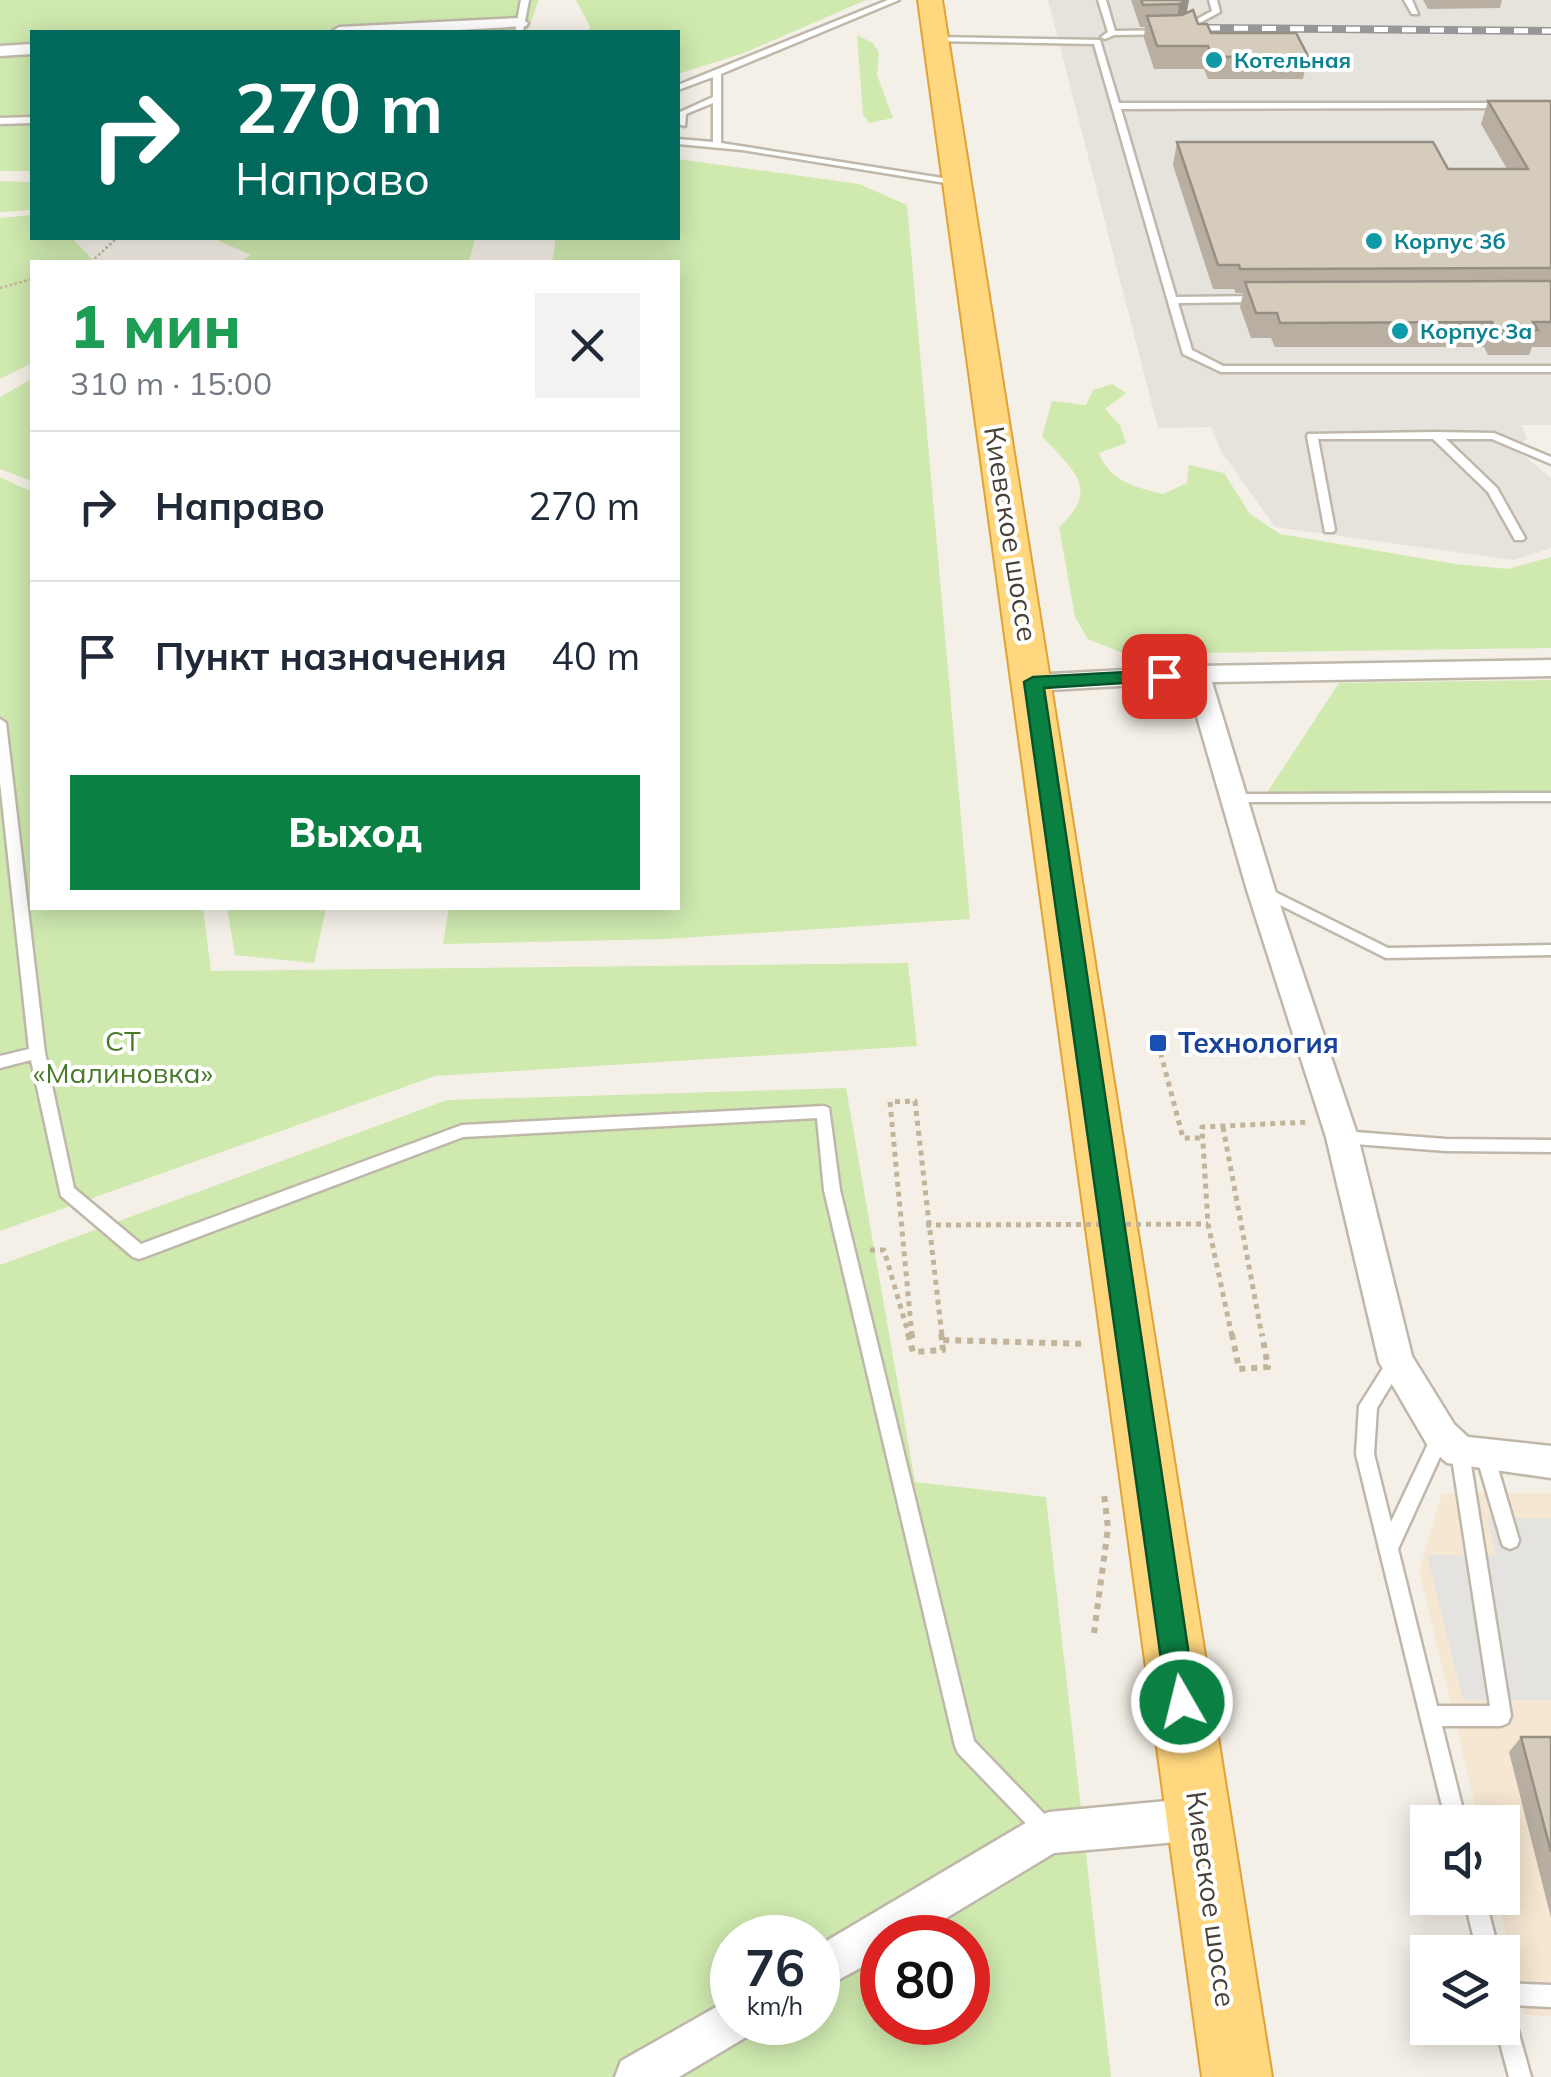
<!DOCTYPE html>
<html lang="ru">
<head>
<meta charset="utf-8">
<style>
	body { margin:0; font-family:Mulish,sans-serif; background:#f2f2f3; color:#1f2937; height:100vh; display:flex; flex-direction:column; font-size:38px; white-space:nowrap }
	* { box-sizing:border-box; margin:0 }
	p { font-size:32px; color:#747a83 }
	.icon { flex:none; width:55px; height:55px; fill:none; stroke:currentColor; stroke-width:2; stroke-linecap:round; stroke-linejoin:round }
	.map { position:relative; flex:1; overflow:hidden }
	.details { position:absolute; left:30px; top:260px; width:650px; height:650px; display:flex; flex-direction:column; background:#fff; border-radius:0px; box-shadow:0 5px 25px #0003 }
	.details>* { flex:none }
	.hud { position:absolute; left:30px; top:30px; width:650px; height:210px; border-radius:0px; box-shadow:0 5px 25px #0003; background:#00695c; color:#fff; overflow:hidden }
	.controls { position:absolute; left:1410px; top:1805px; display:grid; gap:20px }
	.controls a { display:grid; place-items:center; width:110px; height:110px; border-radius:0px; background:#fff; box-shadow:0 5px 25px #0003; font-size:50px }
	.speed { position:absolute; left:710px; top:1915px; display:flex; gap:20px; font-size:50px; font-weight:700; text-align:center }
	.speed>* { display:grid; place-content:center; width:130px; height:130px; border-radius:50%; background:#fff; box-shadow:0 5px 25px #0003; line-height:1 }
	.speed small { font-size:25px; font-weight:400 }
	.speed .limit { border:15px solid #d22; background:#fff; color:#111 }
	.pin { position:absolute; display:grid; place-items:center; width:85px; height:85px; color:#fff; margin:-42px; border-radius:20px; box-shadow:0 5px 15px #0006 }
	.me { position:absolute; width:110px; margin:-55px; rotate:352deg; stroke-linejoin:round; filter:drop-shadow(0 0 8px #0008) }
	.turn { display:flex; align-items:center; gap:35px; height:210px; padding:0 40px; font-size:45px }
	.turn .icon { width:130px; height:130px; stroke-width:2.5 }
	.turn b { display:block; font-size:70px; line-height:85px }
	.round { display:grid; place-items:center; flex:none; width:105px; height:105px; border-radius:0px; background:#f2f2f3 }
	.head { display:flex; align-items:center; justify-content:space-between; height:170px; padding:0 40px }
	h1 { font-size:60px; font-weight:800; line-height:75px; color:#1e9e55 }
	.button { display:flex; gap:20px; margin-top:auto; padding:20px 40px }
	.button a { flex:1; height:115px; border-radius:0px; background:#0b8043; color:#fff; font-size:40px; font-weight:800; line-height:115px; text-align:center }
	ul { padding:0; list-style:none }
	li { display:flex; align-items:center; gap:30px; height:150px; padding:0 40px; border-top:2px solid #e0e1e3 }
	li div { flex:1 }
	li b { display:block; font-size:38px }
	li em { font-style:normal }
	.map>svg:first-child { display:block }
	.commercial { fill:#f6e7d2 }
	.industrial { fill:#e6e2dc }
	.green { fill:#cfe9af; fill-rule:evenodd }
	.parking { fill:#e5e3df }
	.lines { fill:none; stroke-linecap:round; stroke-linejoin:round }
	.service-casing { stroke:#bfb8aa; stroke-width:5 }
	.minor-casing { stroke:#bfb8aa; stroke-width:5 }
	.trunk-casing { stroke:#dfa236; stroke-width:4 }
	.path-far2 { stroke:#c1b49b; stroke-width:2.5; stroke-dasharray:2.5 2.5; stroke-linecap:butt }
	.path-far1 { stroke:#c1b49b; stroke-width:5; stroke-dasharray:5 5; stroke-linecap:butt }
	.path { stroke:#c1b49b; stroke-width:6; stroke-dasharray:6 6; stroke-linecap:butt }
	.service { fill:#fff; fill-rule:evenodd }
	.minor { fill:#fff; fill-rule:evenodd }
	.trunk { fill:#ffd77e; fill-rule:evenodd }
	.rail-casing { stroke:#979797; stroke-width:8 }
	.rail { stroke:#fff; stroke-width:5; stroke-dasharray:14; stroke-linecap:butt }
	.path-bridge { stroke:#c1b49b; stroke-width:5; stroke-dasharray:5 5; stroke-linecap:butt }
	.wall { fill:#b8afa2 }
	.shaded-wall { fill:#968f84 }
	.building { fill:#d6ccbc; stroke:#968f84; stroke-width:2.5 }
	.route { fill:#0b8043; stroke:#07532c; stroke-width:2.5 }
	.culture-dot { fill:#0f9aa8; stroke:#fff; stroke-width:4 }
	.transit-dot { fill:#1a4fb4; stroke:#fff; stroke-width:4 }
	.labels { text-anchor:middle; stroke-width:8; stroke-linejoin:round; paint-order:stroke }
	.far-culture-label { font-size:22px; font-weight:bold; fill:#0d838f; stroke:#fff; text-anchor:start }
	.street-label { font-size:28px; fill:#474036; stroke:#fff }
	.park-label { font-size:28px; fill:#477a28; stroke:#fff }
	.transit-label { font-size:28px; font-weight:bold; fill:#164399; stroke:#fff; text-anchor:start }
</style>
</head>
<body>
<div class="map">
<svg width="1551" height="2077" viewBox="0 0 1551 2077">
	<rect width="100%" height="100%" fill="#f4f0e7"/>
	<path class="commercial" d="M1442,1493h109v524l-26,-3 -28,-116h5v-76h-23l-60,-251z"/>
	<path class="industrial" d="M1048,0h503v425h-29l5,14 -13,9 37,30v70l-38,12 -238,-33 -54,-76 -10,-24 -53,1z"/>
	<path class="green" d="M0,0h539l-12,32h-495v139h-32z
		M576,0h290l-122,53 -66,21v-42h-90l2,-5z
		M857,35l16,8 6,10 -2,22 16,43 -24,5 -6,-9z
		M678,159l181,25 48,21 63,714 -305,20 -222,5 6,-36h229v-646h-126l4,-24h122z
		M0,181l32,1v28l-32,2z
		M32,215v23h40l23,24h-63v101l-32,16v-161z
		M212,238h263l-6,24h-229l11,-7z
		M32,379v102l-32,-12v-72z
		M1112,384l14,9 -21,16 15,16 6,18 -27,10c11,29 36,34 64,41l24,-11 2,-18 35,8 26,41 30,20 175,30 53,5 43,-12v91l-426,6 -37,-15 -13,-22 -16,-90c43,-39 13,-57 -17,-91l10,-35 34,4 7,-15z
		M0,477l32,15v416h171l8,63 697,-8 9,83 -482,30 -435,155z
		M1551,680v111l-285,3 73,-111z
		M227,908h99l-12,55 -79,-8z
		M846,1088l69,394 131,15 65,580h-1111v-812l447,-165zM732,1938h86v84h-86zM882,1938h86v84h-86z"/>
	<path class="parking" d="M1487,1518h64v182h-88l-36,-145h69z"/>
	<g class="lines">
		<defs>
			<path id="service" d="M521,0h8l-6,32h-8z
				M888,0h11l-178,74v69l234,37 3,1v4l-216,-35 -64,-6v-5l35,3v-39l-27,11 -1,12 -7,-2v-11l35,-16v-20l-35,13v-5z
				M1098,0h8l9,31 62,-1 35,-19 -3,-11h8l3,12 -41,22 -65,1 -9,4 -4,-2 7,-5z
				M1404,0h8l6,14h-6z
				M936,37l164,3 19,63h391l1,2 -4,3 -386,1 55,188 86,-1 5,3 -5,3 -84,1 14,47 31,16h328v6h-330l-38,-18 -89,-310 -161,-3 -1,-2z
				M32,117v6l-32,1v-6z
				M1435,432l59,1 57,24v7l-59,-25h-46l51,49 28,50 -2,2h-8l-27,-48 -55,-53h-115l17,91 -2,2h-8l-18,-96 1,-2z
				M0,719l6,4 39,330 29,135 67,56 321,-119 362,-19 5,2 11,82 134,551 79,82 3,7 -3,7 -7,3 -7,-3 -81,-84 -3,-7 -131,-556 -7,-72 -354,19 -318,120 -6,2 -6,-2 -72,-61 -30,-136 -31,8v-12l29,-7 -29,-267z
				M1551,793v8l-317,1 -7,-4 7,-4z
				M1261,885l127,63 163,-3v10l-165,3 -130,-65 -2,-3z
				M1342,1131l104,8 105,1v12l-105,-1 -104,-8 -6,-2 -2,-4 2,-4z
				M1396,1354l6,3 3,5 -28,46 -3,46 17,68 44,-93 6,-2 6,2 3,6 -52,114 39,157h53l-39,-254 3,-6 6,-2 6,2 3,6 42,264 -3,7 -7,3h-59l24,96h-20l-90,-368 3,-48 31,-49z
				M1485,1447l6,2 3,6 25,85 -2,6 -7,3 -7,-3 -2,-6 -25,-85 3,-6z
				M1464,1898h21l14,54h-22z
				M1502,1983l49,2v22l-40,-2 20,72h-22l-13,-49h6z"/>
			<path id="minor" d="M520,18l8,5 -2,3 -102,6h-93l8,-5z
				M32,44v10l-32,2v-10z
				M1551,660v16l-339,6 63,208 83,247 54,219 42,68 14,13 83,9v32l-104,-15 -19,-17 -49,-84 -53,-225 -79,-247 -60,-208 -154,9 -12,-8 12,-8 164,-9z
				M1199,1798l15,6 6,15 -6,15 -15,6 -145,13 -141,85h-31v18l-64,35v-45l216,-128 15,-6z
				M732,1998v24h21l-5,14 -69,41h-64l6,-16z"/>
			<path id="trunk" d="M918,0h24l330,2077h-70z"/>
		</defs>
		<use href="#service" class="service-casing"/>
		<use href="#minor" class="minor-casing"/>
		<use href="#trunk" class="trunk-casing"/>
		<path class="path-far2" d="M91,262l26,-24
			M0,288l32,-9"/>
		<path class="path-far1" d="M1158,1043l25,95h21
			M1223,1127l39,209
			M870,1250h14l25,86
			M912,1336l-22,-234 25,-1 27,235
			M1232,1336l-24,-112 -6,-97 107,-5"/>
		<path class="path" d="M908,1334l5,18 30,-2 -1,-10 145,4
			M912,1334v4
			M941,1334l1,6
			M1232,1334l7,35 29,-2 -6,-33
			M1094,1633l14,-105 -4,-34"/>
		<use href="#service" class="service"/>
		<use href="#minor" class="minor"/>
		<use href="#trunk" class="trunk"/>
		<defs>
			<path id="rail" d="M1206,28l345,3"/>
		</defs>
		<use href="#rail" class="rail-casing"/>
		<use href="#rail" class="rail"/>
		<path class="path-bridge" d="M926,1225l282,-1"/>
	</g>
	<path class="wall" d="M1131,0h58l-3,14 25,19 97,23 -5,23h-95l-4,-10h-50l-10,-31 1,-11h-5z
		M1423,0h79l-2,8 -72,1z
		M1488,101h63v246h-19l-3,8h-41l-4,-8h-209l-4,-9h-20l-11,-31 3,-14h-7l-2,-4h-21l-40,-124 4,-23 271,27h59l-26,-45z
		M1521,1737h30v181l-42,-166z"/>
	<path class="shaded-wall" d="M1189,0l-4,21 -9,5 3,-22z"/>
	<path class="building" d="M1141,0h46l-8,4 -36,1z
		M1193,10l5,14h9l4,9h85l12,23 -96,1 -4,-11h-51l-10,-30 35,-1z
		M1488,101h63v167l-311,1 -1,-4h-21l-41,-123h256l15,27h80z
		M1551,281v41h-18l5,8h-42l-4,-8 -212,1 -3,-10h-21l-11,-31z
		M1521,1737h30v115z"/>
	<path class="route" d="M1164,670l10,6 -3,4 -127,8 152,1014 -4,10 -10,5 -11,-5 -4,-10 -143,-1020 9,-5z"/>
	<g class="culture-dot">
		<circle cx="1214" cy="60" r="10"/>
		<circle cx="1374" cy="241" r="10"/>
		<circle cx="1400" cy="331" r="10"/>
	</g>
	<rect class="transit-dot" x="1148" y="1033" width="20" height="20" rx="5"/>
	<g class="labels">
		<g class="far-culture-label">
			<text x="1234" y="68">Котельная</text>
			<text x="1394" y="249">Корпус 3б</text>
			<text x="1420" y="339">Корпус 3a</text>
		</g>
		<g class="street-label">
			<text transform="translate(1011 534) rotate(81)" y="10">Киевское шоссе</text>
			<text transform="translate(1211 1899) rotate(82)" y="10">Киевское шоссе</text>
		</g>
		<g class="park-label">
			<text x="123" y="1051">СТ<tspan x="123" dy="32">«Малиновка»</tspan></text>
		</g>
		<g class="transit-label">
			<text x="1178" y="1053">Технология</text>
		</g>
	</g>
</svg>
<div class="controls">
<a><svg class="icon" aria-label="sound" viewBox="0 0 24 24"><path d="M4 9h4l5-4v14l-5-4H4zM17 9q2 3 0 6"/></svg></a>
<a><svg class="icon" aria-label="layers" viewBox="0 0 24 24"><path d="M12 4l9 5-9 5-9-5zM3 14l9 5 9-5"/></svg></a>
</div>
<div class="speed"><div>76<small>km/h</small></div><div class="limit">80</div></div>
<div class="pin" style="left:1164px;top:676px;background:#d93025"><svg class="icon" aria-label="arrive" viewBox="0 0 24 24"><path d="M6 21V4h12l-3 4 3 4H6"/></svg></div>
<svg class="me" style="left:1182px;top:1702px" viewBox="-20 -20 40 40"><circle r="17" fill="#0b8043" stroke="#fff" stroke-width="3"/><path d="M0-11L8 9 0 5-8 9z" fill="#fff"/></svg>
<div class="hud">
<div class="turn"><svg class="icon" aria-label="right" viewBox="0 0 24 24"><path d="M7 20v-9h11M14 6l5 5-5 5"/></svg><div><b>270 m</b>Направо</div></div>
</div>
<section class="details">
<div class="head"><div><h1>1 мин</h1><p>310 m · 15:00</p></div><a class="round"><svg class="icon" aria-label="close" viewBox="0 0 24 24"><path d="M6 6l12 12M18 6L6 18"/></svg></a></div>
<ul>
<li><svg class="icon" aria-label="right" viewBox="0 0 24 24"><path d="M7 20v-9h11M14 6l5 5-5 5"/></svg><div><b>Направо</b></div><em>270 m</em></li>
<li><svg class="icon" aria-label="arrive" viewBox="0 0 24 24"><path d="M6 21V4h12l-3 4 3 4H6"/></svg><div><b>Пункт назначения</b></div><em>40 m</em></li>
</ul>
<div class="button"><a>Выход</a></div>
</section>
</div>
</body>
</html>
